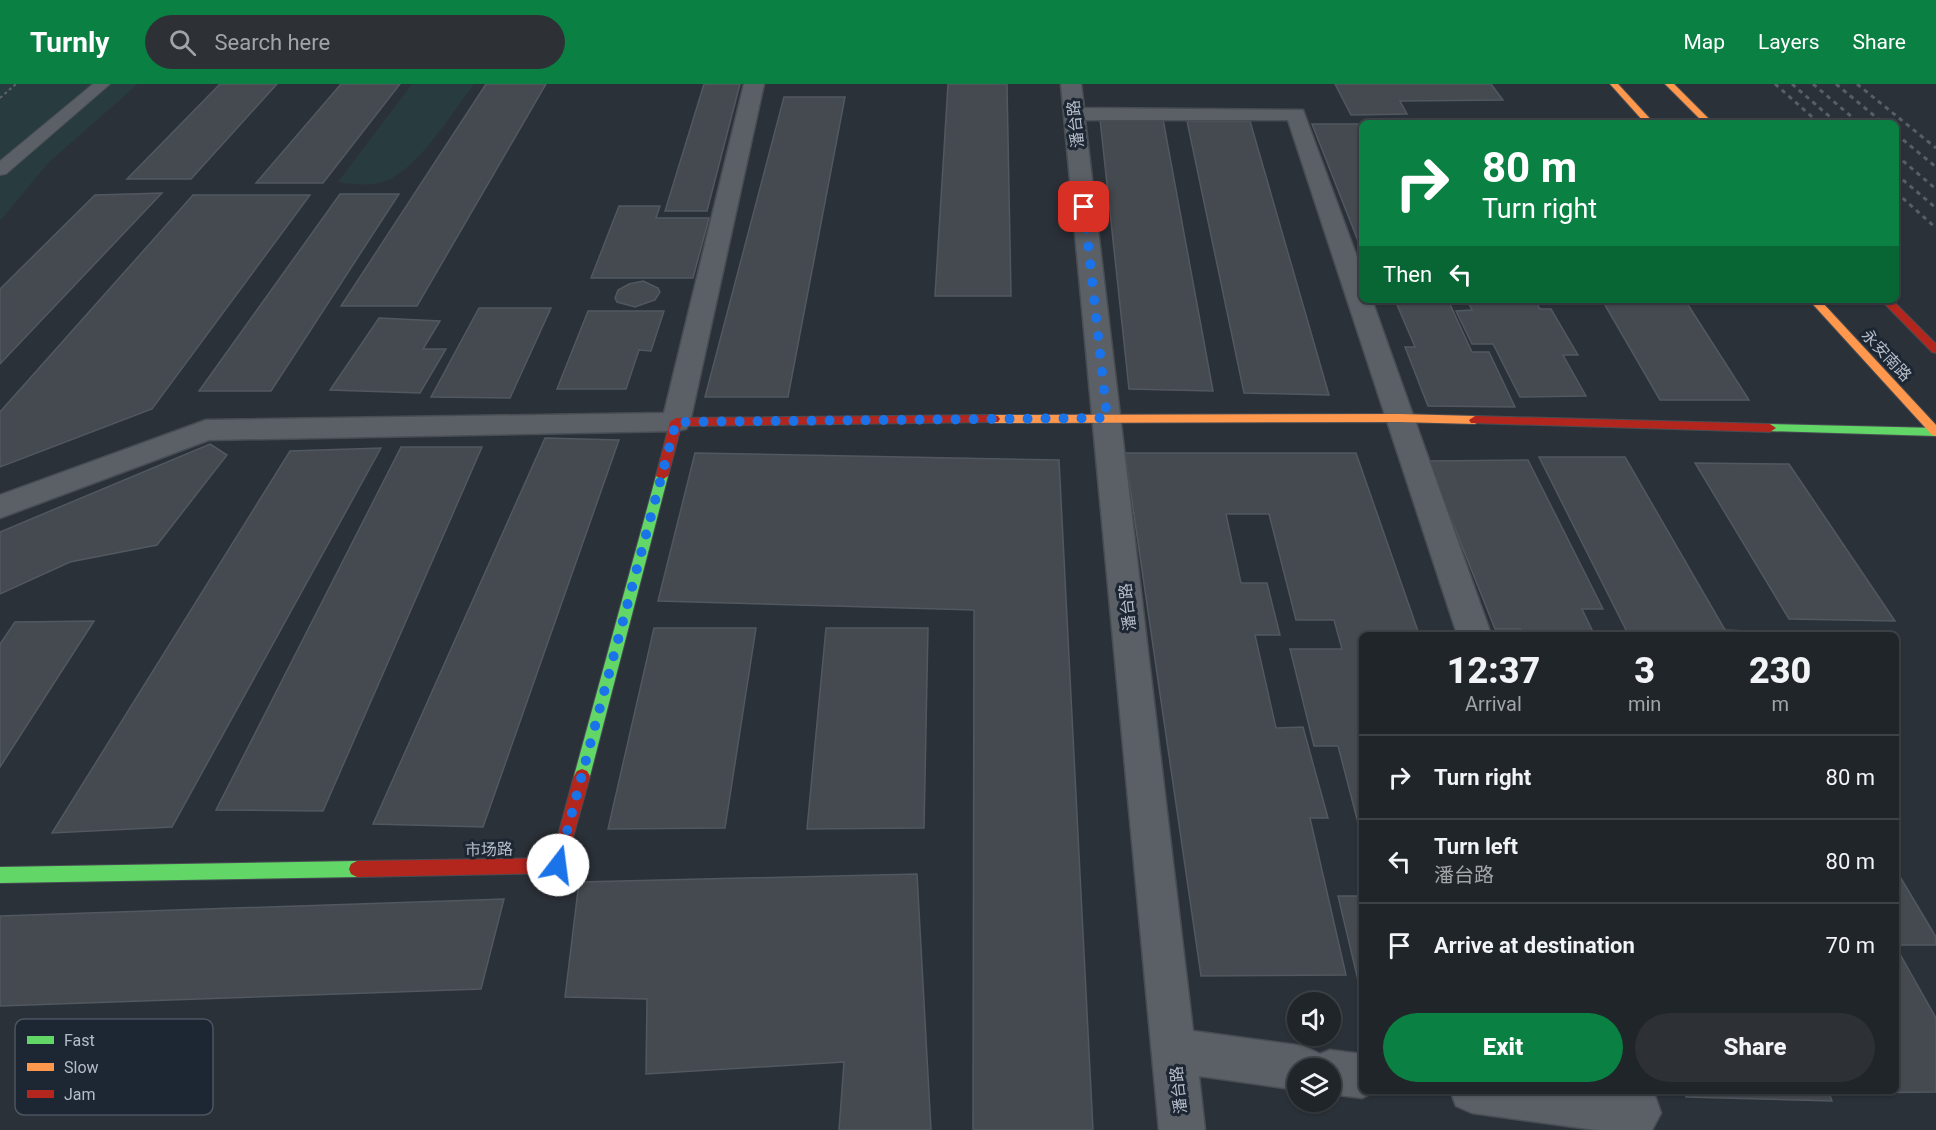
<!DOCTYPE html>
<html lang="en">
<head>
<meta charset="utf-8">
<style>
	body { margin:0; font-family:Roboto,"Noto Sans SC",sans-serif; background:#2d3136; color:#f1f3f6; height:100vh; display:flex; flex-direction:column; font-size:22px; white-space:nowrap }
	* { box-sizing:border-box; margin:0 }
	p { font-size:20px; color:#a2a5a8 }
	.icon { flex:none; width:33px; height:33px; fill:none; stroke:currentColor; stroke-width:2; stroke-linecap:round; stroke-linejoin:round }
	.map { position:relative; flex:1; overflow:hidden }
	.panel { position:absolute; left:1359px; top:548px; width:540px; height:462px; display:flex; flex-direction:column; background:#20252a; border-radius:9px; box-shadow:0 2px 4px #0004,0 0 0 2px #3d4247 }
	.panel>* { flex:none }
	.banner { position:absolute; left:1359px; top:36px; width:540px; height:183px; border-radius:9px; box-shadow:0 2px 4px #0004,0 0 0 2px #3d4247; background:#0b8043; color:#fff; overflow:hidden }
	.controls { position:absolute; left:1287px; top:908px; display:grid; gap:12px }
	.controls a { display:grid; place-items:center; width:54px; height:54px; border-radius:50%; background:#20252a; box-shadow:0 2px 4px #0004,0 0 0 2px #3d4247; font-size:30px }
	.pin { position:absolute; display:grid; place-items:center; width:51px; height:51px; color:#fff; margin:-26px; border-radius:12px; box-shadow:0 3px 9px #0006 }
	.me { position:absolute; width:66px; margin:-33px; rotate:15deg; stroke-linejoin:round; filter:drop-shadow(0 0 4px #0008) }
	.turn { display:flex; align-items:center; gap:21px; height:126px; padding:0 24px; font-size:27px }
	.turn .icon { width:78px; height:78px; stroke-width:2.5 }
	.turn b { display:block; font-size:42px; line-height:51px }
	.then { display:flex; align-items:center; height:57px; padding:0 24px; background:#0003; gap:12px; font-size:22px }
	.eta { display:flex; justify-content:space-evenly; align-items:center; height:102px; text-align:center }
	.eta b { font-size:36px; font-weight:800; line-height:42px }
	.primary-button { display:flex; gap:12px; margin-top:auto; padding:12px 24px }
	.primary-button a { flex:1; height:69px; border-radius:36px; background:#0b8043; color:#fff; font-size:24px; font-weight:800; line-height:69px; text-align:center }
	.primary-button a+a { background:#2d3136; color:#f1f3f6 }
	ul { padding:0; list-style:none }
	li { display:flex; align-items:center; gap:18px; height:84px; padding:0 24px; border-top:2px solid #3d4247 }
	li div { flex:1 }
	li b { display:block; font-size:22px }
	li em { font-style:normal }
	header { display:flex; align-items:center; gap:36px; box-sizing:border-box; height:84px; padding:0 30px; background:#0b8043; color:#fff }
	header strong { font-size:28px }
	nav { display:flex; gap:33px; margin-inline-start:auto; font-size:21px }
	.search { width:420px; height:54px; background:#2d3136; display:flex; align-items:center; gap:15px; box-sizing:border-box; padding:0 21px; border-radius:33px; color:#a2a5a8; font-size:22px }
	.map>svg:first-child { display:block }
	.green { fill:#283b3e }
	.building { fill:#454a50; stroke:#52585f; stroke-width:1.5 }
	.lines { fill:none; stroke-linecap:round; stroke-linejoin:round }
	.lane-casing { stroke:#484d53; stroke-width:2 }
	.street-casing { stroke:#484d53; stroke-width:3 }
	.fast-casing { stroke:#484d53; stroke-width:2 }
	.slow-casing { stroke:#484d53; stroke-width:2 }
	.jam-casing { stroke:#484d53; stroke-width:2 }
	.path { stroke:#5e646a; stroke-width:2; stroke-dasharray:3 3; stroke-linecap:butt }
	.lane { fill:#5b5f66; fill-rule:evenodd }
	.street { fill:#5b5f66; fill-rule:evenodd }
	.fast { fill:#63d668; fill-rule:evenodd }
	.slow { fill:#ff974d; fill-rule:evenodd }
	.jam { fill:#b3261e; fill-rule:evenodd }
	.rail { stroke:#595e64; stroke-width:3; stroke-dasharray:4.5 4.5; stroke-linecap:butt }
	.route { stroke:#1a73e8; stroke-width:10; stroke-dasharray:0 18 }
	.labels { text-anchor:middle; stroke-width:6; stroke-linejoin:round; paint-order:stroke }
	.street-label { font-size:16px; fill:#b5bdc9; stroke:#1d2733 }
	.key { fill:#1d2733; stroke:#4b5460; stroke-width:1.5 }
	.key-label { font-size:16px; fill:#b5bdc9 }
</style>
</head>
<body>
<header>
<strong>Turnly</strong>
<div class="search"><svg class="icon" aria-label="search" viewBox="0 0 24 24"><circle cx="10" cy="10" r="6"/><path d="M15 15l6 6"/></svg>Search here</div>
<nav><a>Map</a><a>Layers</a><a>Share</a></nav>
</header>
<div class="map">
<svg width="1936" height="1046" viewBox="0 0 1936 1046">
	<rect width="100%" height="100%" fill="#2b3138"/>
	<path class="green" d="M0,0h138l-89,78 -49,59z
		M412,0h62c-22,28 -51,78 -82,94 -16,9 -37,7 -54,4z"/>
	<path class="building" d="M220,0h57l-86,95h-64z
		M341,0h59l-77,99h-67z
		M486,0h60l-129,222h-76z
		M704,0h36l-33,127h-42z
		M948,0h59l4,212h-76z
		M1335,0h156l12,16 -103,1 7,13 -56,1z
		M784,13h61l-57,300h-83z
		M1100,35h63l50,272 -84,-2z
		M1187,37h63l79,274 -85,-2z
		M1312,40h50v127z
		M162,109l-162,171v-75l95,-94z
		M340,110h59l-128,197h-72z
		M193,111h117l-158,214 -152,58v-55z
		M619,122h41l-4,12h53l-16,60h-102z
		M643,197l15,7 2,4 -5,8 -20,7 -18,-5 -2,-4 3,-8 11,-6z
		M1395,216h53l24,52h17l26,55 -87,-1 -23,-59h10z
		M1467,216h68l5,9h11l27,46h-15l23,41 -66,1 -27,-53h-21l-16,-33 16,-1z
		M1602,216h83l64,100h-89z
		M479,224h72l-41,90 -79,-1z
		M588,227h76l-13,40 -12,-1 -13,39h-69z
		M379,234l61,3 -17,28h23l-26,44 -90,-3z
		M545,354l74,2 -136,387 -110,-3z
		M210,360l17,11 -70,90 -87,17 -70,32v-62z
		M401,363h81l-159,364 -107,-1z
		M381,364l-209,379 -120,6 238,-382z
		M695,369l364,7 34,670h-120l1,-520 -316,-9z
		M1125,369h231l63,181h-57v204l-24,-92h-24l-24,-97h52l-8,-29h-38l-27,-106h-43l15,69h26l13,52h-25l21,93 27,-1 25,91h-18l36,157 -145,1z
		M1539,373h86l100,173 22,1 2,3h-121z
		M1528,376l75,149h-21l12,25h-72l-2,-5h-25l-67,-168z
		M1695,379l94,1 106,157 -106,-2z
		M94,537l-94,146v-123l15,-22z
		M654,544h102l-31,200 -117,1z
		M826,544h102l-4,200 -117,1z
		M1896,786l40,67v8h-40z
		M917,790l14,256h-92l5,-68 -198,12 1,-75 -82,-2 14,-115z
		M1338,812h24v101z
		M504,815l-23,90 -481,17v-90z
		M1896,863l40,71v74l-80,1 -1,-3h41z
		M1684,1006h144l4,11 -146,-4z"/>
	<g class="lines">
		<defs>
			<path id="lane" d="M93,0h17l-104,90 -6,1v-14z"/>
			<path id="street" d="M744,0h20l-74,338 -4,7 -10,2 -467,9 -209,78v-23l206,-75 458,-7z
				M1061,0h20l3,24 219,2 59,161v29h10l119,334h-34l-169,-514h-203l108,911 111,15 16,8 10,-4 32,4v36h16l-16,8 -32,-4v-26h-32v22l-99,-14 6,54h-46z
				M1450,1006h203l8,23 -9,17h-56l-124,-17 -16,-7z"/>
			<path id="fast" d="M1770,340l166,4v8l-170,-5 -2,-3 2,-3z
				M662,388l6,4 -78,300 -3,5 -5,2 -5,-2 -3,-5 82,-300z
				M357,777l6,3 2,5 -2,5 -6,3 -357,6v-16z"/>
			<path id="slow" d="M1610,0h8l36,39h-9z
				M1665,0h9l39,39h-9z
				M1809,216h11l116,125v11l-4,-1z
				M1400,330l75,2 6,4 -6,4 -75,-2 -406,1 -6,-4 6,-4z"/>
			<path id="jam" d="M1881,216h11l44,44v9l-4,-1z
				M994,331l4,1 2,3 -2,3 -317,4 -13,50 -6,4 -6,-4 14,-54 6,-4z
				M1475,332l295,8 6,4 -6,4 -299,-9 -2,-3z
				M582,685l5,2 3,5 -26,94 -6,3 -201,4 -6,-3 -2,-5 2,-5 6,-3 195,-3 22,-82 3,-5z"/>
		</defs>
		<use href="#lane" class="lane-casing"/>
		<use href="#street" class="street-casing"/>
		<use href="#fast" class="fast-casing"/>
		<use href="#slow" class="slow-casing"/>
		<use href="#jam" class="jam-casing"/>
		<path class="path" d="M0,14l16,-14"/>
		<use href="#lane" class="lane"/>
		<use href="#street" class="street"/>
		<use href="#fast" class="fast"/>
		<use href="#slow" class="slow"/>
		<use href="#jam" class="jam"/>
		<path class="rail" d="M1775,0l44,39
			M1792,0l45,39
			M1813,0l46,39
			M1836,0l47,39
			M1857,0l79,64
			M1896,50l40,33
			M1896,71l40,34
			M1896,90l40,34
			M1896,108l40,36"/>
	</g>
	<g class="lines">
		<path class="route" d="M558,781l118,-443 431,-4 -23,-211"/>
	</g>
	<g class="labels">
		<g class="street-label">
			<text transform="translate(1075 40) rotate(-96)" y="6">潘台路</text>
			<text transform="translate(1887 271) rotate(47)" y="6">永安南路</text>
			<text transform="translate(1127 523) rotate(-96)" y="6">潘台路</text>
			<text transform="translate(489 765) rotate(-1)" y="6">市场路</text>
			<text transform="translate(1178 1006) rotate(-96)" y="6">潘台路</text>
		</g>
	</g>
	<rect x="15" y="935" width="198" height="96" rx="9" class="key"/>
	<rect x="27" y="952" width="27" height="8" fill="#63d668"/>
	<rect x="27" y="979" width="27" height="8" fill="#ff974d"/>
	<rect x="27" y="1006" width="27" height="8" fill="#b3261e"/>
	<g class="key-label">
		<text x="64" y="962">Fast</text>
		<text x="64" y="989">Slow</text>
		<text x="64" y="1016">Jam</text>
	</g>
</svg>
<div class="controls">
<a><svg class="icon" aria-label="sound" viewBox="0 0 24 24"><path d="M4 9h4l5-4v14l-5-4H4zM17 9q2 3 0 6"/></svg></a>
<a><svg class="icon" aria-label="layers" viewBox="0 0 24 24"><path d="M12 4l9 5-9 5-9-5zM3 14l9 5 9-5"/></svg></a>
</div>
<div class="pin" style="left:1084px;top:123px;background:#d93025"><svg class="icon" aria-label="arrive" viewBox="0 0 24 24"><path d="M6 21V4h12l-3 4 3 4H6"/></svg></div>
<svg class="me" style="left:558px;top:781px" viewBox="-20 -20 40 40"><circle r="19" fill="#fff"/><path d="M0-13L10 11 0 6-10 11z" fill="#1a73e8"/></svg>
<div class="banner">
<div class="turn"><svg class="icon" aria-label="right" viewBox="0 0 24 24"><path d="M7 20v-9h11M14 6l5 5-5 5"/></svg><div><b>80 m</b>Turn right</div></div>
<div class="then">Then<svg class="icon" aria-label="left" viewBox="0 0 24 24"><path d="M17 20v-9H6M10 6l-5 5 5 5"/></svg></div>
</div>
<section class="panel">
<div class="eta">
<div><b>12:37</b><p>Arrival</p></div>
<div><b>3</b><p>min</p></div>
<div><b>230</b><p>m</p></div>
</div>
<ul>
<li><svg class="icon" aria-label="right" viewBox="0 0 24 24"><path d="M7 20v-9h11M14 6l5 5-5 5"/></svg><div><b>Turn right</b></div><em>80 m</em></li>
<li><svg class="icon" aria-label="left" viewBox="0 0 24 24"><path d="M17 20v-9H6M10 6l-5 5 5 5"/></svg><div><b>Turn left</b><p>潘台路</p></div><em>80 m</em></li>
<li><svg class="icon" aria-label="arrive" viewBox="0 0 24 24"><path d="M6 21V4h12l-3 4 3 4H6"/></svg><div><b>Arrive at destination</b></div><em>70 m</em></li>
</ul>
<div class="primary-button"><a>Exit</a><a>Share</a></div>
</section>
</div>
</body>
</html>
